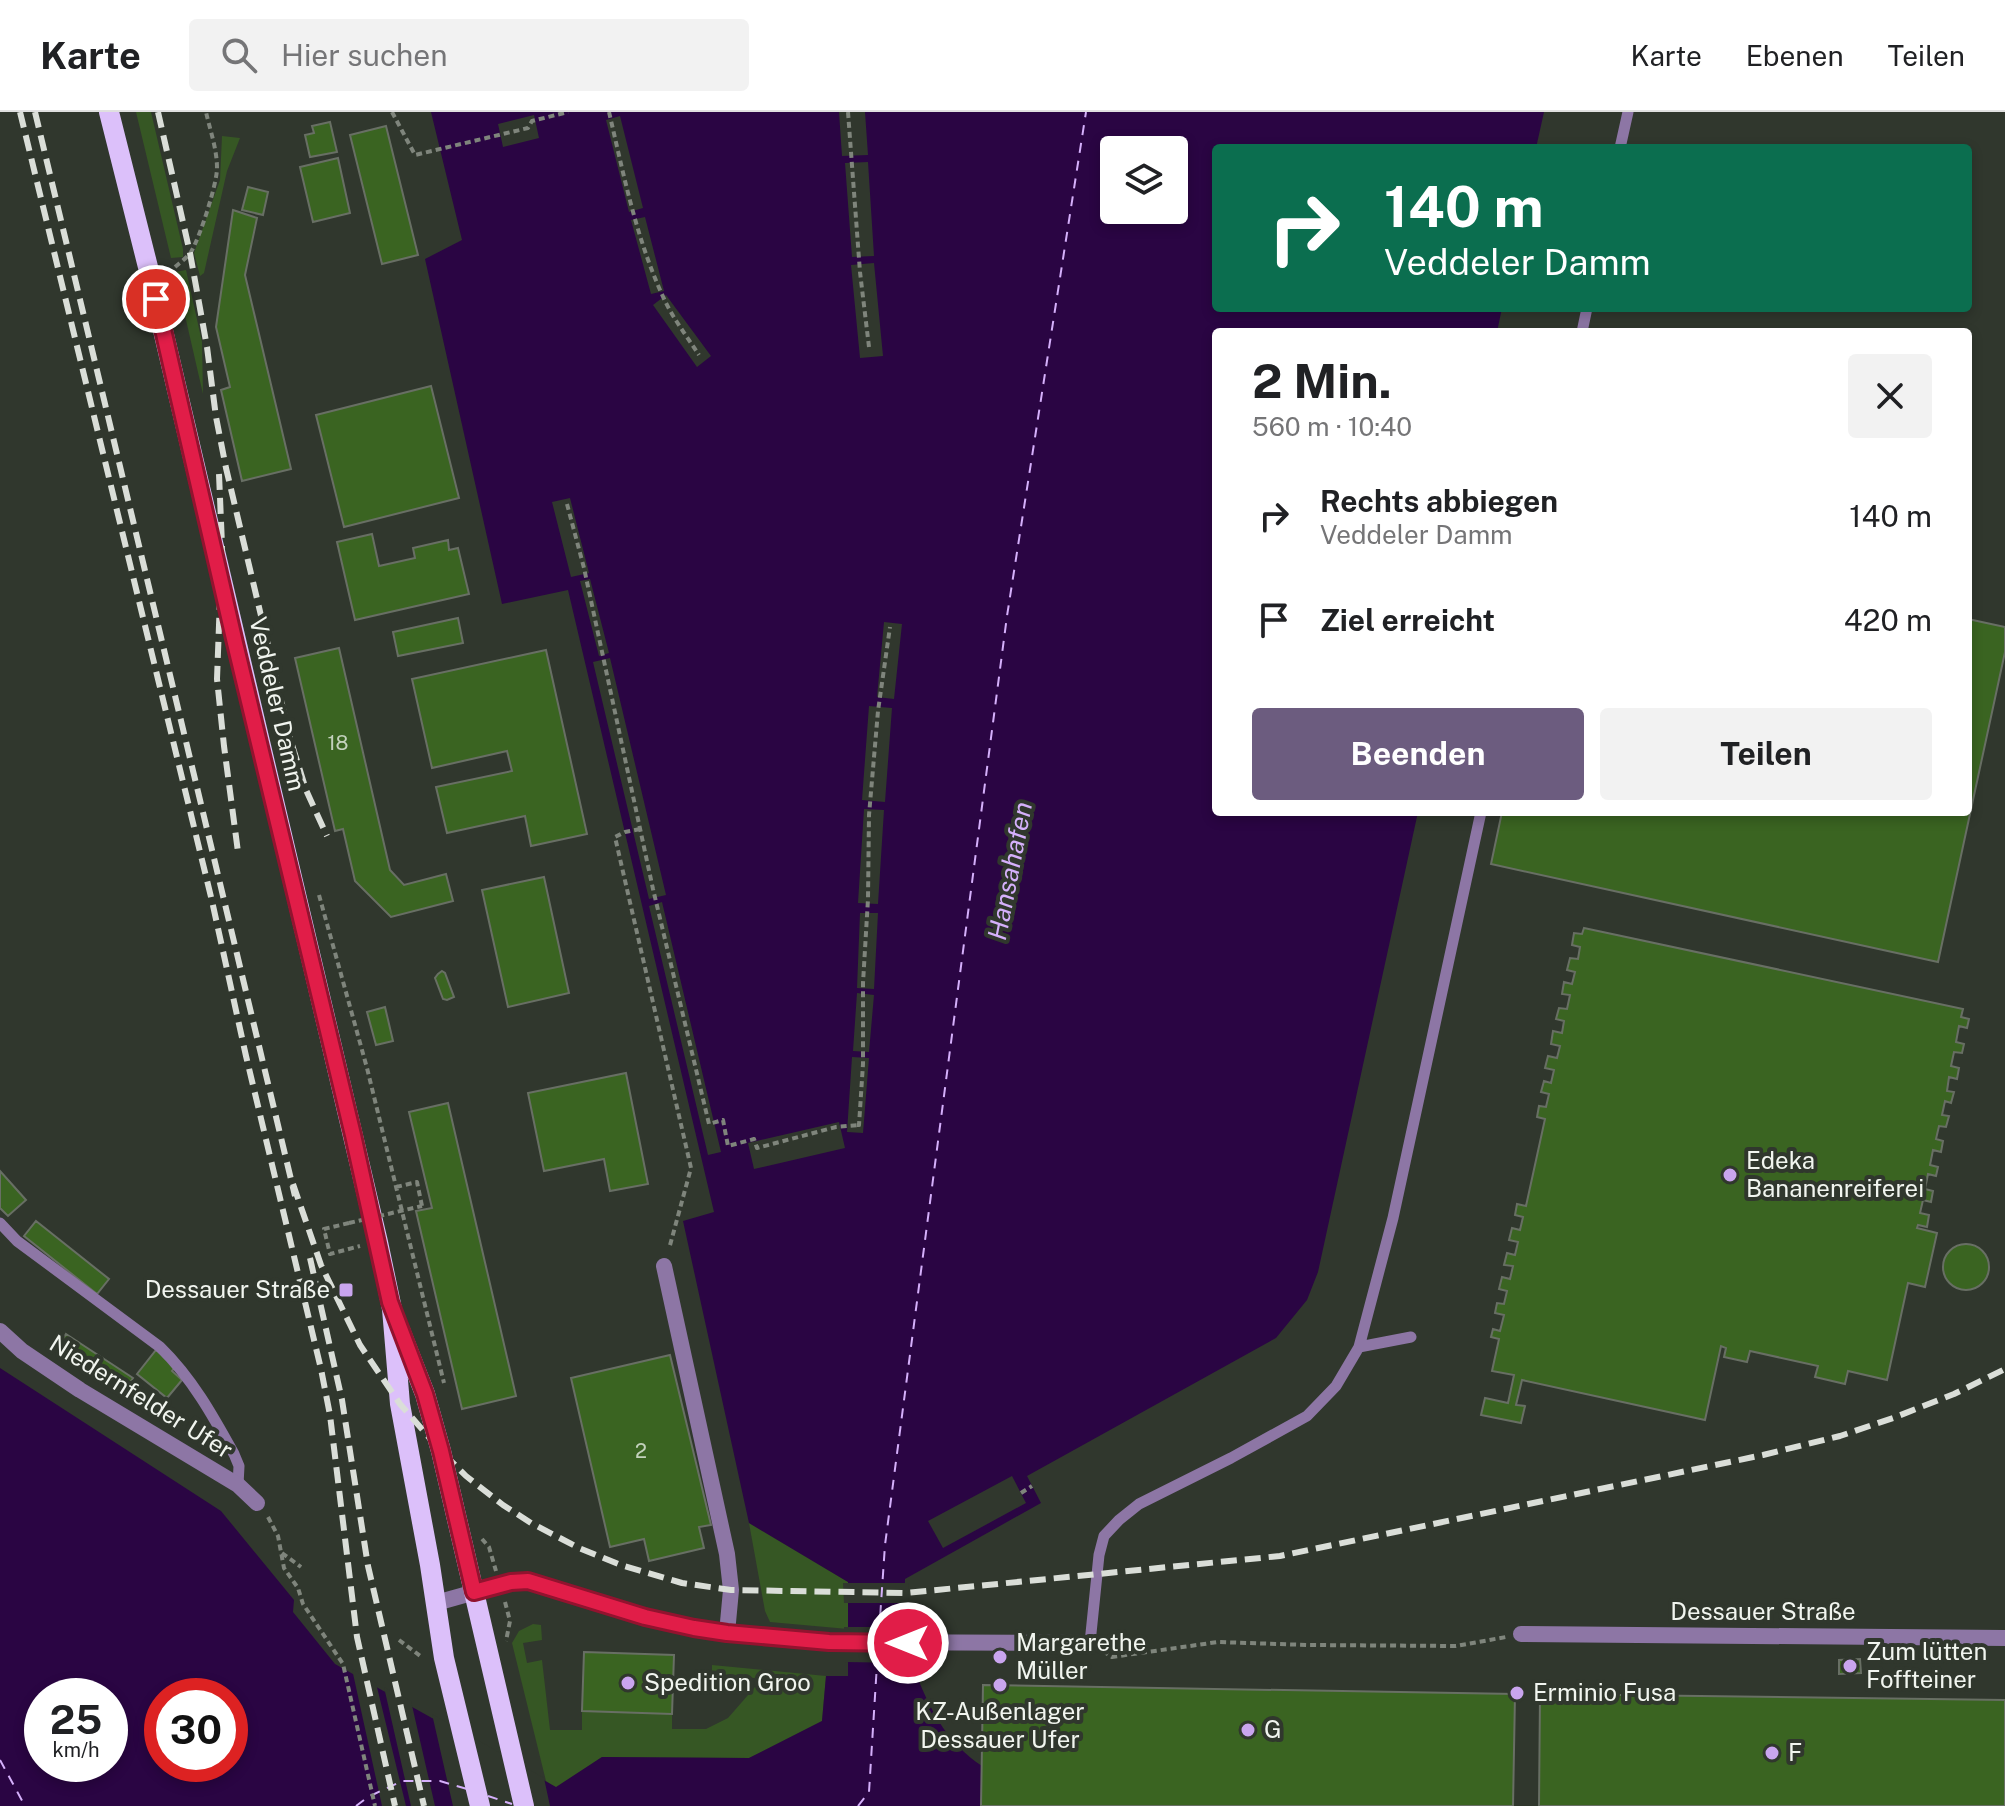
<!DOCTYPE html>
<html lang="de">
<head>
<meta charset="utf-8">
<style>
	body { margin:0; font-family:"Public Sans",sans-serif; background:#f2f2f2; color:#202124; height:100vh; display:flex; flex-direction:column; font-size:30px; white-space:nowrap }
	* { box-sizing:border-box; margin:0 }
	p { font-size:26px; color:#757577 }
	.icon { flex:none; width:44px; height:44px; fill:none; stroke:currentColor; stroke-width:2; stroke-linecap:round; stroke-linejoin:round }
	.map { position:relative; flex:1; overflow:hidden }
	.details { position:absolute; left:1212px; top:216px; width:760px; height:488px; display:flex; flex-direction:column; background:#fff; border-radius:8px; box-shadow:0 4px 12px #0003 }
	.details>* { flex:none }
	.banner { position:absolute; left:1212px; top:32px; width:760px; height:168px; border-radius:8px; box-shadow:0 4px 12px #0003; background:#0b6e4f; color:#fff; overflow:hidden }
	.fabs { position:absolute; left:1100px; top:24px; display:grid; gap:16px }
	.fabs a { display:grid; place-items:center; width:88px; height:88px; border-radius:8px; background:#fff; box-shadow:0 4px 12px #0003; font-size:40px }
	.speed { position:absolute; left:24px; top:1566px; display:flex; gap:16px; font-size:40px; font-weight:700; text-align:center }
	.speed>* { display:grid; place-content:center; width:104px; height:104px; border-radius:50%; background:#fff; box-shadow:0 4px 12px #0003; line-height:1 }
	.speed small { font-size:20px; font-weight:400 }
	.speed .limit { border:12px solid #d22; background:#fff; color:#111 }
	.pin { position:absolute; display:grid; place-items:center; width:68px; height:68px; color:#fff; margin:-34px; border:4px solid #fff; border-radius:50%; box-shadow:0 2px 8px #0007 }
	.me { position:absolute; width:88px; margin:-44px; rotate:270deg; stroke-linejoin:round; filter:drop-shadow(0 0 6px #0008) }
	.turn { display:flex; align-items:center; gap:28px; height:168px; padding:0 40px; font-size:36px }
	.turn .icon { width:104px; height:104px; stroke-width:2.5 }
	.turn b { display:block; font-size:56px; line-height:68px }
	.round { display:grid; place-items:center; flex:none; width:84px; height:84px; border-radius:8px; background:#f2f2f2 }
	.overview { display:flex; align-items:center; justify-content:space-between; height:136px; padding:0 40px }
	h1 { font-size:48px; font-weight:700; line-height:60px }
	.button { display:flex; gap:16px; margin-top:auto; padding:16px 40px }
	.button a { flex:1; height:92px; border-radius:8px; background:#6c5c7f; color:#fff; font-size:32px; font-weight:700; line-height:92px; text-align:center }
	.button a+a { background:#f2f2f2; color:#202124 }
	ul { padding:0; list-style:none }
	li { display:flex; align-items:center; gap:24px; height:104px; padding:0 40px }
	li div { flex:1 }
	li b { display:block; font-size:30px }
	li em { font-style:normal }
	header { display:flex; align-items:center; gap:48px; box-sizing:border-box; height:112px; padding:0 40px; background:#fff; border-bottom:2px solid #e0e0e0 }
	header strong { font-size:38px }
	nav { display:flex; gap:44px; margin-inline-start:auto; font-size:28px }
	.search { width:560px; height:72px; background:#f2f2f2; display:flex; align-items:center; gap:20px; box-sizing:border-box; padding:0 28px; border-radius:8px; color:#757577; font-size:30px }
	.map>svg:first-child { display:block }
	.green { fill:#365724 }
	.water { fill:#2a0543; fill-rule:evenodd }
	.pier { fill:#30372d }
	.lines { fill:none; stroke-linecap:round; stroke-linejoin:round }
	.ferry { stroke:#d5b0fb; stroke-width:2; stroke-dasharray:10 8; stroke-linecap:butt }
	.building { fill:#3a6421; stroke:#686f64; stroke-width:2 }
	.path { stroke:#7f857c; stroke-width:4; stroke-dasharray:6 4; stroke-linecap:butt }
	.lane { stroke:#8d76a5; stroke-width:11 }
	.street { stroke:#8d76a5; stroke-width:16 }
	.primary { stroke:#dcc0fa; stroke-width:20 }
	.rail { stroke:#daded8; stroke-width:6; stroke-dasharray:16 8; stroke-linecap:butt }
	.path-bridge { stroke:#7f857c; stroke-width:4; stroke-dasharray:6 4; stroke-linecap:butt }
	.route-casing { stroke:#92132f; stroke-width:20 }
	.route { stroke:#e11d48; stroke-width:14 }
	.poi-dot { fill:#c9a5ee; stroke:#30372d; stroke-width:3 }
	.labels { text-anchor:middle; stroke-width:8; stroke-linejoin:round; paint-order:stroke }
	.number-label { font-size:20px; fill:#c3d1bc }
	.street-label { font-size:24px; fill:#f1f5ef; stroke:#30372d }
	.poi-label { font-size:24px; fill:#f1f5ef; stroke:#30372d; text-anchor:start }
	.water-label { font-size:26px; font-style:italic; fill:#d5b0fb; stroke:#30372d }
</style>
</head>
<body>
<header>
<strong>Karte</strong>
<div class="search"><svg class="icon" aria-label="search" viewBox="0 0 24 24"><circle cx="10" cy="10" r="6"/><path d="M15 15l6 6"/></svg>Hier suchen</div>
<nav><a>Karte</a><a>Ebenen</a><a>Teilen</a></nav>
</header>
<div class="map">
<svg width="2005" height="1694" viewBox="0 0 2005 1694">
	<rect width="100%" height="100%" fill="#30372d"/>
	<path class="green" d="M136,0h15l32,137v8l-12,1z
		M222,24l18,2 -13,33 -23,102 -4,3 -6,-23 26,-73z
		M186,158l16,72 1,52 -28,-122z
		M749,1411l99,59v47l-78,-7 -5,-11z
		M533,1512l8,1 1,15 -19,3 4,20 15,-3 8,70h32v-19l90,3v15h34l22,-11 34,-39 -50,-6v-8l114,11 -4,45 -73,37 -147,-1 -46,31 -10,-7 -34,-138 7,-12z"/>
	<path class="water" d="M431,0h1113l-8,36h-320v160h286l-5,24h-281v480h202l-100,460 -11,28 -31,38 -249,138 14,27 -136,76 -3,97 16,3c15,36 30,64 64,87l-1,40h-981v-438l221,143 73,89 -1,12 42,52 221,123 46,-30 147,1 73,-37 4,-45h22v-94l-99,-59 -66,-302 31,-9 -146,-622 -66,14 -77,-345 37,-19zM1114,38h60v60h-60zM42,1584h68v68h-68zM162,1584h68v68h-68z"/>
	<path class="pier" d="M839,0h26l3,43 -26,1z
		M534,3l5,23 -36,9 -5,-23z
		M620,4l23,92 -14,4 -23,-92z
		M868,50l6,94 -22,1 -7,-94z
		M645,105l19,74 -13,3 -20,-74z
		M874,151l9,93 -23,2 -9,-93z
		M666,183l45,61 -14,11 -44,-62z
		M570,386l19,75 -18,4 -19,-75z
		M590,467l19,74 -10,3 -19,-75z
		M884,510l18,2 -8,75 -17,-2z
		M610,546l56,237 -17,4 -56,-237z
		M869,594l23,2 -7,94 -23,-2z
		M864,697l20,1 -6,94 -20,-1z
		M662,790l59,250 -13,3 -59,-249z
		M860,801h18l-4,76 -17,-1z
		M857,881l17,2 -5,57 -16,-1z
		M852,945l17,1 -6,75 -16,-1z
		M839,1010l6,26 -91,21 -6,-26z
		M1012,1364l14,27 -83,45 -15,-27z
		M843,1471h66l-1,20h-64z
		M844,1515h64l-1,36 -63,-1z
		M352,1557l24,14 30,123h-24z
		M384,1575l27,14 24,105h-24z
		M432,1602l112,64 6,28h-97z"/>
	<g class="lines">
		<path class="ferry" d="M879,1521l6,-88 122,-929 79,-504
			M0,1648l25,46
			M488,1684l24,8
			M356,1694l12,-9 34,-16h38l27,8
			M858,1694l11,-14 9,-144"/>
	</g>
	<path class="building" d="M330,10l7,30 -27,5 -5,-22 9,-2 -2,-7z
		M386,14l32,129 -36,9 -32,-129z
		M338,46l12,55 -37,9 -13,-55z
		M248,75l20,5 -5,23 -21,-5z
		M233,98l24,8 -12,57 46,194 -49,12 -21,-91 9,-3 -14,-60z
		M431,274l28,112 -115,29 -28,-112z
		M372,422l7,32 36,-8 -2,-10 35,-8 1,10 9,-2 11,46 -114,26 -18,-78z
		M458,506l5,25 -65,13 -5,-24z
		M1968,507l37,8v25l-67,310 -447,-98 11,-52h466z
		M339,536l51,222 14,15 42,-11 7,27 -62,16 -36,-36 -12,-52 -8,2 -40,-173z
		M546,538l41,184 -56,12 -6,-30 -78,17 -11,-46 76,-16 -5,-20 -75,17 -20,-89z
		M544,765l25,116 -61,14 -26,-117z
		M1584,816l379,81 -2,8 8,2 -2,9 -8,-2 -3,16 8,2 -2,9 -8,-1 -3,14 8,2 -2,11 -8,-2 -2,14 7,1 -3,11 -6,-2 -3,14 7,1 -3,11 -7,-1 -3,13 7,2 -2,11 -8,-2 -3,15 8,2 -2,9 -8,-2 -3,15 8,2 -2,11 -8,-2 -3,13 9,2 -2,12 -9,-2 -1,3 20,5 -12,54 -17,-4 -21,97 -39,-9 -3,13 -30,-7 3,-11 -68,-15 -3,11 -23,-5 2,-9 -5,-2 -16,74 -183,-40 -6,25 9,1 -4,17 -40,-8 4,-17 23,5 6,-28 -22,-4 7,-32 -8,-2 2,-8 7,2 4,-16 -9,-2 2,-10 7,1 3,-13 -8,-2 3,-12 8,2 3,-13 -9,-1 3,-12 8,2 3,-13 -9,-2 3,-12 8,2 3,-13 -8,-2 2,-11 9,2 19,-87 -8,-2 2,-11 7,1 3,-13 -8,-2 3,-11 7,2 3,-13 -9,-2 3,-12 9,2 3,-12 -9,-2 2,-13 9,2 2,-12 -8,-2 3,-11 8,1 3,-14 -8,-1 2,-12 8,2 3,-12 -8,-2 3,-12 8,1 2,-12 -8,-2 2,-12 8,1z
		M442,859l3,2 9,24 -7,3 -4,-1 -8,-21 3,-4z
		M385,895l8,34 -17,4 -9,-33z
		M626,961l22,111 -38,7 -6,-32 -60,12 -16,-78z
		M448,991l68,293 -54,13 -46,-198 16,-3 -23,-96z
		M0,1059l26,29 -18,16 -8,-8z
		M36,1109l73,58 -12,15 -73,-58z
		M1943 1155a23 23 0 1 1 46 0a23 23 0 1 1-46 0Z
		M66,1222l67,44 -10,16 -67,-44z
		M156,1238l20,16 -4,5 10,9 -15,18 -30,-24z
		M670,1243l41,170 -12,2 5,21 -55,13 -5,-22 -34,8 -39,-169z
		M584,1540l90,3 -2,59 -90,-3z
		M1860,1547l1,14 -22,1v-14z
		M983,1573l532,9 -2,112h-532z
		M1540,1582l465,6v106h-466z"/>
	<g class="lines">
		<path class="path" d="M392,0l23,43 113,-27 4,-7 36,-9
			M609,0c15,64 28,131 57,191 9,18 22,35 33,52
			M848,0l12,160 9,75
			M172,164l1,-7c5,-5 14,-11 18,-17 9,-15 26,-68 26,-84 0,-19 -7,-38 -11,-56
			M567,392l17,64 69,321 56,235 14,-4 5,26 26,-7 3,9 79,-21 23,-2
			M640,717l-15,3 -10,5 76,331 -22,81
			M319,783l48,173 77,315
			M857,1013h2l4,-61v-81l5,-84 1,-84 9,-104 12,-84
			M396,1075l21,-5 5,24
			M349,1111l-25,6 6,25 30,-8
			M1021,1381l11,-7
			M268,1405l10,19 6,32 14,20 5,16 40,60 32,142
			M482,1427l7,8 7,24
			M282,1441l19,14
			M505,1490l5,19 -4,20
			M399,1528l24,18
			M1103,1539l9,6 106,-15 90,3 148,1 50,-9"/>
		<path class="lane" d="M1620,36l8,-36
			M1582,220l5,-24
			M0,1111l17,18 143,106c32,31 53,69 74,107l5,12 -1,19
			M1411,1225l-52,10 34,-129 88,-406
			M1090,1531l9,-88 5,-19 15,-16 20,-16 92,-46 76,-42 29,-30 23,-39"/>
		<path class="street" d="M664,1154l63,288 4,36 -4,43
			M0,1219l22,20 58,39 158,95 19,18
			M436,1491l75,-21 17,-1 117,36 82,16 102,9 261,1
			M1521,1522l484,4"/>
		<path class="primary" d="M109,0l40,159 229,971 14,67 8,95 30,161 14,93 36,148
			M400,1218l25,64 16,57 83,355"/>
		<path class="rail" d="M20,0l192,789 34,155 75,313 9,46 27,222 38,169
			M35,0l260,1084
			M158,0l32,141 17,94 9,70 10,51 64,270 16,52 21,46
			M219,362l3,71 -5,134 7,67 14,106
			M293,1072l28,81 39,80 40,59 41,47 25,25 37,29 28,18 48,25 42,17 61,18 49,7 175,3 374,-37 483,-101 77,-19 53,-18 61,-24 51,-25
			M310,1146l32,142 26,166 56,240"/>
		<path class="path-bridge" d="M349,1111l73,-17"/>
	</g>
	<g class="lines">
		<defs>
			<path id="route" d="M156,187l79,344 118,492 37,167 35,92 16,57 33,141 37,-10 17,-1 117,36 49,11 33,5 102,9 79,1"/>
		</defs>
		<use href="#route" class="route-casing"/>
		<use href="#route" class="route"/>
	</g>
	<g class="poi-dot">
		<circle cx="1730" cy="1063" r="8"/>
		<rect x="338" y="1170" width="16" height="16" rx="4"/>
		<circle cx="1000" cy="1545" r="8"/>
		<circle cx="1850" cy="1554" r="8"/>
		<circle cx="628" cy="1571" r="8"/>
		<circle cx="1000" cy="1573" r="8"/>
		<circle cx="1517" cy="1581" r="8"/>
		<circle cx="1248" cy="1618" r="8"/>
		<circle cx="1772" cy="1641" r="8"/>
	</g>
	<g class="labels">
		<g class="number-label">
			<text x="338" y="638">18</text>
			<text x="641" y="1346">2</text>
		</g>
		<g class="street-label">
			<text transform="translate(277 592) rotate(77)" y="8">Veddeler Damm</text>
			<text transform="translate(141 1285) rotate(32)" y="8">Niedernfelder Ufer</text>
			<text x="1763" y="1508">Dessauer Straße</text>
		</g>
		<g class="poi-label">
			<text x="1746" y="1057">Edeka<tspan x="1746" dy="28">Bananenreiferei</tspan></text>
			<text x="330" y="1186" text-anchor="end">Dessauer Straße</text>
			<text x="1016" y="1539">Margarethe<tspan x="1016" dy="28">Müller</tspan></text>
			<text x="1866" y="1548">Zum lütten<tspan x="1866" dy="28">Foffteiner</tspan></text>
			<text x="644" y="1579">Spedition Groo</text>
			<text x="1533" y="1589">Erminio Fusa</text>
			<text x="1000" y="1608" text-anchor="middle">KZ-Außenlager<tspan x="1000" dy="28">Dessauer Ufer</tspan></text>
			<text x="1264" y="1626">G</text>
			<text x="1788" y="1649">F</text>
		</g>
		<g class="water-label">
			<text transform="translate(1010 759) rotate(-79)" y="9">Hansahafen</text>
		</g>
	</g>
</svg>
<div class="fabs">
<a><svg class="icon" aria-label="layers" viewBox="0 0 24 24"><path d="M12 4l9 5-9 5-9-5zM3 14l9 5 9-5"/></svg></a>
</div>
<div class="speed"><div>25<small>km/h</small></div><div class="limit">30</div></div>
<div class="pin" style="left:156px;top:187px;background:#d93025"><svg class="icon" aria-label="arrive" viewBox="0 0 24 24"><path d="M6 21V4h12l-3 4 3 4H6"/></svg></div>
<svg class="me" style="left:908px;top:1531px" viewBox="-20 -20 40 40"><circle r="17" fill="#e11d48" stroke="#fff" stroke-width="3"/><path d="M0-11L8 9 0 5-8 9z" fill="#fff"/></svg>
<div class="banner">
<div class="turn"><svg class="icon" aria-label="right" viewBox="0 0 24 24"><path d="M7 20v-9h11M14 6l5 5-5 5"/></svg><div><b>140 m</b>Veddeler Damm</div></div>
</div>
<section class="details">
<div class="overview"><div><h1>2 Min.</h1><p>560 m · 10:40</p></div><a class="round"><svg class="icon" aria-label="close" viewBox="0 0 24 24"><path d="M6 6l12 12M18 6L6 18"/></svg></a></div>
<ul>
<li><svg class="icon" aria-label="right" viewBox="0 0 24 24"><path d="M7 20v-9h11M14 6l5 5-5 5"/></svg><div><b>Rechts abbiegen</b><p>Veddeler Damm</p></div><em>140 m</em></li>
<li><svg class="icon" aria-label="arrive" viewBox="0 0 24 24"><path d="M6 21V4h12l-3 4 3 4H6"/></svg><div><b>Ziel erreicht</b></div><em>420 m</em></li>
</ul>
<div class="button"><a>Beenden</a><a>Teilen</a></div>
</section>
</div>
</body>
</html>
